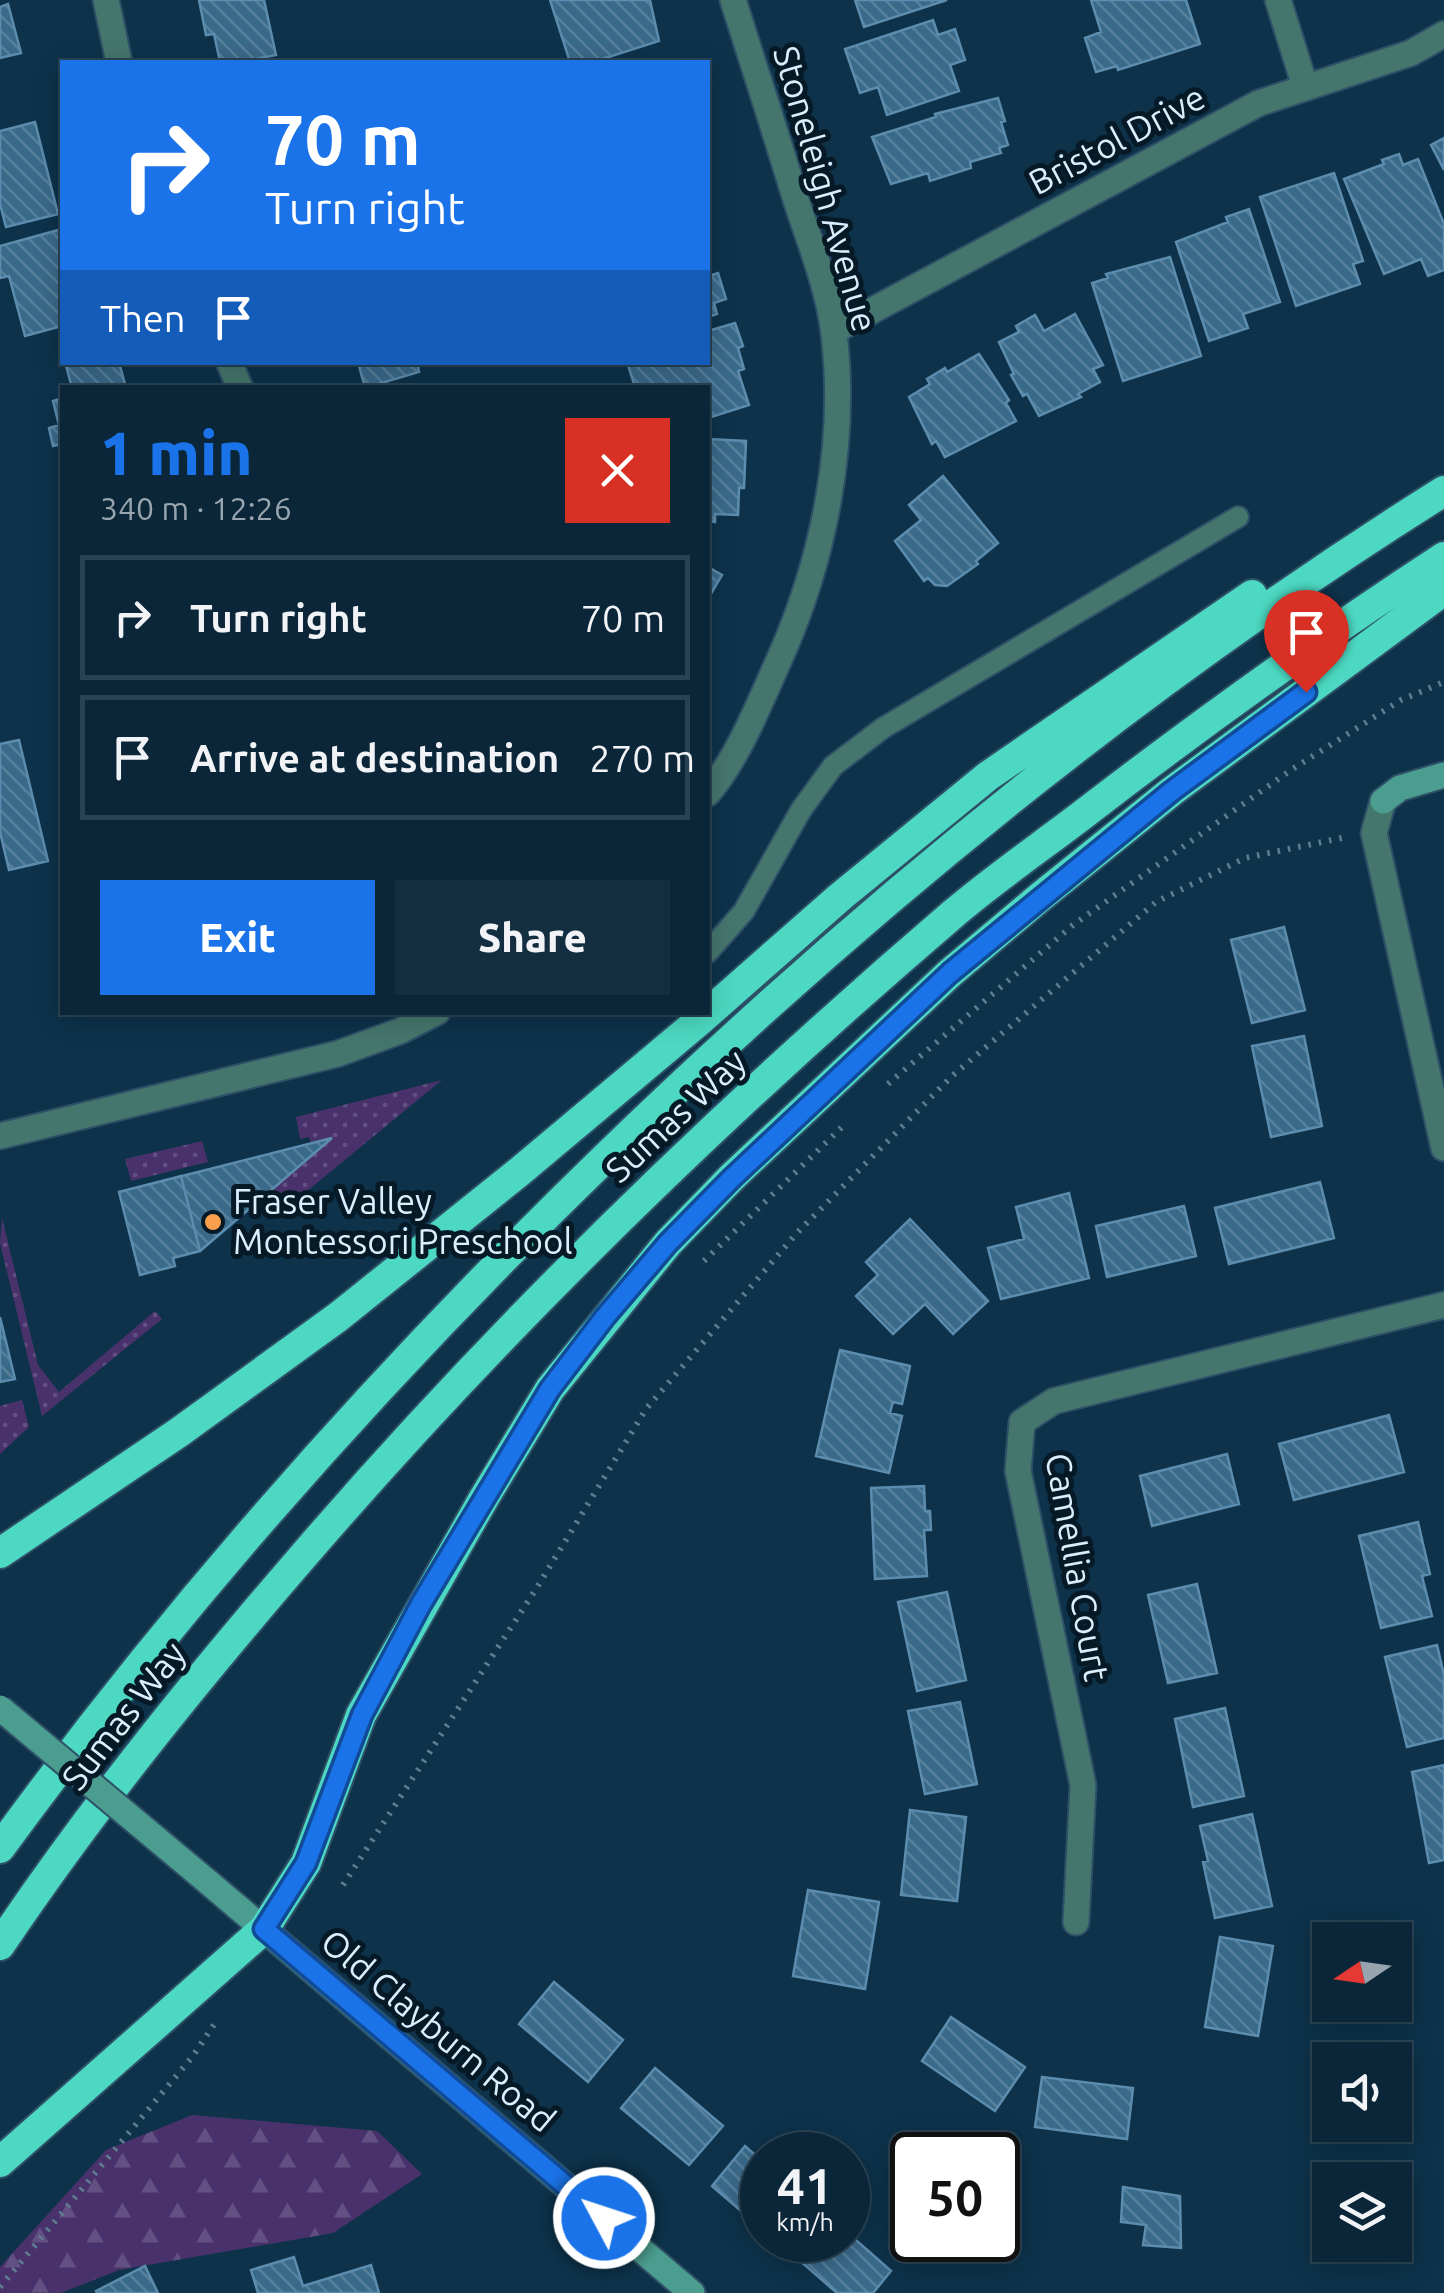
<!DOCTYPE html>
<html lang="en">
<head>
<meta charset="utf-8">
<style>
	body { margin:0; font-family:Ubuntu,sans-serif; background:#132e40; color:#f1f3f6; height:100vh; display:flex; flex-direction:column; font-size:38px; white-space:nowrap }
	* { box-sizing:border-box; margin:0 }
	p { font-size:32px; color:#99a5ae }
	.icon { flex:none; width:55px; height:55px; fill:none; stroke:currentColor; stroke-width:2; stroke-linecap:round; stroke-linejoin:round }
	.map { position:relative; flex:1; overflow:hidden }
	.side { position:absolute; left:60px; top:385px; width:650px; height:630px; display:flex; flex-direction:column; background:#0a2638; border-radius:0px; box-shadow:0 5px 25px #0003,0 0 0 2px #2a4353 }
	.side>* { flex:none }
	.hud { position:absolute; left:60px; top:60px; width:650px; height:305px; border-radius:0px; box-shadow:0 5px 25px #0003,0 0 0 2px #2a4353; background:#1a73e8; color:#fff; overflow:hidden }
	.needle { width:65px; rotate:257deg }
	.fabs { position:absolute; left:1312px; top:1922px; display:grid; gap:20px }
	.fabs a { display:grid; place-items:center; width:100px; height:100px; border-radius:0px; background:#0a2638; box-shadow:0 5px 25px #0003,0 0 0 2px #2a4353; font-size:50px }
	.speed { position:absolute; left:740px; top:2132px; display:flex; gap:20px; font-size:50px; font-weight:700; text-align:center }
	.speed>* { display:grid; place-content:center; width:130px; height:130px; border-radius:50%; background:#0a2638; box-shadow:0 5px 25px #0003,0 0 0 2px #2a4353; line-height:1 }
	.speed small { font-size:25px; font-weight:400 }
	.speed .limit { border:5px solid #111; border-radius:15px; background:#fff; color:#111 }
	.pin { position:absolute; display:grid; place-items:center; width:85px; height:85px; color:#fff; margin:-102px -42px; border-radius:50% 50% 50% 0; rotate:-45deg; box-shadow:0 0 10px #0007 }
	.pin .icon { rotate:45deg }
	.me { position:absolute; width:110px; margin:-55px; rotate:310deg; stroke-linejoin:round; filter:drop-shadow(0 0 8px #0008) }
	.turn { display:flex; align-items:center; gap:35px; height:210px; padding:0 40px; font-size:45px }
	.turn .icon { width:130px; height:130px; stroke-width:2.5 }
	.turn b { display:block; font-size:70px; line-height:85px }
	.then { display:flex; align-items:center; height:95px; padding:0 40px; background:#0003; gap:20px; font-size:38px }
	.round { display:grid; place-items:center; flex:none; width:105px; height:105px; border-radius:0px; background:#132e40 }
	.overview { display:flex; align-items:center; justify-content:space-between; height:170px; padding:0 40px }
	h1 { font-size:60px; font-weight:800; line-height:75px; color:#1a73e8 }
	.primary-button { display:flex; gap:20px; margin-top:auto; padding:20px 40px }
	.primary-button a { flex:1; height:115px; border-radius:0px; background:#1a73e8; color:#fff; font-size:40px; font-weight:800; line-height:115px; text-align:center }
	.primary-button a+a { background:#132e40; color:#f1f3f6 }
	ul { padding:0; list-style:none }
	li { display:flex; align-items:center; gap:30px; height:125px; margin:0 20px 15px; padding:0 20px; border:5px solid #2a4353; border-radius:0px }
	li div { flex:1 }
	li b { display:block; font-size:38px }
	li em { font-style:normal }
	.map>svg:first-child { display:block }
	.grass { fill:url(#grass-dots) }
	.forest { fill:url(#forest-firs) }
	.building { fill:url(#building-back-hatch); stroke:#5c8cae; stroke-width:2.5 }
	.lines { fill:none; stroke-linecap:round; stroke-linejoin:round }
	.lane-casing { stroke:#2e5067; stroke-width:24 }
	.street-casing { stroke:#2e5067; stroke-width:29 }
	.secondary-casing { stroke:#2e5067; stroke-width:29 }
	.highway-casing { stroke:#2e5067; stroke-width:34 }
	.path { stroke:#5f7d91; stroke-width:6; stroke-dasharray:2.5 8; stroke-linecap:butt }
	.lane { stroke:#45766d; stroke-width:20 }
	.street { stroke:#45766d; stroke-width:25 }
	.secondary { stroke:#4b9e8f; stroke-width:25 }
	.highway { stroke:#4cd8c2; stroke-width:30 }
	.secondary-bridge-casing { stroke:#2e5067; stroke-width:29; stroke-linecap:butt }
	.secondary-bridge { stroke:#4b9e8f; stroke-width:25 }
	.route-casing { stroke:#114b97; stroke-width:25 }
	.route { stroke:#1a73e8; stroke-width:18 }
	.poi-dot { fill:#f99f4d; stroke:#061926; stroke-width:4 }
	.labels { text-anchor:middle; stroke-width:10; stroke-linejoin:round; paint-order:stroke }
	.street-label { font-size:35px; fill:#daeefd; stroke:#061926 }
	.poi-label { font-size:35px; fill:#daeefd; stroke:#061926; text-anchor:start }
</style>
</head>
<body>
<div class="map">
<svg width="1444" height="2293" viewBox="0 0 1444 2293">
	<defs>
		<pattern id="grass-dots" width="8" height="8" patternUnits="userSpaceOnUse" patternTransform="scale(2.5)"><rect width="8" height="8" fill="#49326c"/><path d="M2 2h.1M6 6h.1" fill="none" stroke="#635082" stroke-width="1.8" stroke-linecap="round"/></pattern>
		<pattern id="forest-firs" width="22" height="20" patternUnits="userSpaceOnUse" patternTransform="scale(2.5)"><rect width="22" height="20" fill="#49326c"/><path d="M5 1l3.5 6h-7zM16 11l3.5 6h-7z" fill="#635082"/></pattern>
		<pattern id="building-back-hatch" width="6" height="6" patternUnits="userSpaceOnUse" patternTransform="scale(2.5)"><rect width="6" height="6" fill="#3a6a8a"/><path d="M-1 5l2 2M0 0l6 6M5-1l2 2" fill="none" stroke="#56809b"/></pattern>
	</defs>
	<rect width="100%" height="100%" fill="#0d324a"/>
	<path class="grass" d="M442,1080l-169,139 -6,-26 63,-54 -19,4 -2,-6 -9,2 -4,-22z
		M202,1141l6,21 -77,19 -6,-22z
		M2,1218l36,147 21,27 96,-81 7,8 -120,97 -42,-173z
		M22,1400l7,27 -29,27v-48z"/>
	<path class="forest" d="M192,2115l185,16 45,43 -89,59 -214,37 -58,23h-61v-26l106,-117z"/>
	<path class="building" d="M199,0h65l12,55 -36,7h-20l-6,-28 -8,1z
		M550,0h100l9,41 -66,21h-23z
		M855,0h92l-83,27z
		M1091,0h95l14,44 -82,26 -1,-4 -21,6 -11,-34 16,-6z
		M8,4l13,49 -21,5v-51z
		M933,20l5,15 17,-6 10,31 -15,5 9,26 -72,24 -9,-28 -18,6 -15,-44z
		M998,98l7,23 -4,1 7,23 -9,3 2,5 -31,9 1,6 -41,13 -2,-8 -37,11 -19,-47 64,-20 -1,-3z
		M35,122l23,92 -52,13 -6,-23v-73z
		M1444,138v32l-13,-25z
		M1399,154l4,11 15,-6 26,65v46l-16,6 -7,-17 -37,15 -40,-95 40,-15 -2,-4z
		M1334,173l29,88 -10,3 7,20 -64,22 -36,-109z
		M1249,209l31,93 -37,12 5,14 -39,13 -33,-99 52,-20 -2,-5z
		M62,229v97l-37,10 -16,-60 -9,2v-32z
		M1170,257l31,99 -78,25 -31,-98 16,-5 -2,-4z
		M708,272l1,4 9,-3 8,26 -12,4 3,11 -9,3z
		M1075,314l28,51 -10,4 7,13 -22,12 3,3 -42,19 -12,-22 -4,2 -12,-21 3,-1 -15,-32 20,-10 -3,-6 19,-11 9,16z
		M735,323l8,23 -5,2 6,21 -6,2 11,34 -41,13v-30h-78l4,-4 -7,-22h81v-31z
		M979,354l30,46 -3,3 10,18 -71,36 -9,-16 -4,3 -23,-47 21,-13 -3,-5 18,-11 2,4z
		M65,362h54l7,26h-54z
		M358,362h59l2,10 -54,16z
		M62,398v46l-9,2 -4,-18 10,-3 -6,-24z
		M708,439l38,2 -2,47h-5l-1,27 -23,-1v8l-7,-1z
		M943,476l55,67 -22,18 2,3 -31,22 -12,-1 -7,-7 -4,3 -29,-40 26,-21 -12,-15z
		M708,567l14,8 -14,24z
		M19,740l29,121 -39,9 -9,-38v-88z
		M1284,927l21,83 -53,13 -21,-83z
		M1304,1036l18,90 -51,11 -19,-91z
		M332,1138l-132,113 -27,7 2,8 -35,9 -21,-83z
		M181,1176l19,75 -27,7 2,8 -35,9 -21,-83z
		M1320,1182l14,56 -105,26 -14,-56z
		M1069,1193l20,85 -88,21 -13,-51 36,-9 -8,-32z
		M1184,1206l12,50 -89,21 -11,-51z
		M910,1219l78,82 -35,33 -28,-30 -32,30 -37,-38 22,-21 -12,-13z
		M0,1317l15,62 -15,3z
		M840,1350l70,16 -8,38 -9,-2 -3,11 12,3 -13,57 -73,-17z
		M1389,1415l15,57 -110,28 -15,-56z
		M1227,1454l12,50 -87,22 -12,-50z
		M924,1486l1,25h5l1,19h-7l3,46 -52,3 -4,-91z
		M1418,1522l12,52 -8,2 10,40 -51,12 -22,-92z
		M1197,1584l20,89 -49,10 -20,-88z
		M947,1592l19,88 -49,11 -19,-89z
		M1437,1645l7,30v63l-37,9 -22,-90z
		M960,1702l17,82 -52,10 -17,-83z
		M1225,1708l19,88 -51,11 -18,-88z
		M1444,1765v95l-15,3 -17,-91z
		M910,1810l56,7 -9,84 -56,-6z
		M1252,1814l20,92 -57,12 -12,-56 5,-1 -8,-35z
		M808,1890l71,12 -14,87 -72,-13z
		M1220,1937l53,9 -15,90 -53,-9z
		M554,1982l69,58 -35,42 -69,-58z
		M951,2017l74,50 -30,44 -73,-50z
		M655,2068l68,58 -34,39 -68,-57z
		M1042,2077l91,11 -6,51 -92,-12z
		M745,2146l17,15v68l-50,-43z
		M1123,2187l57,9 1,52 -38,-3 3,-20 -25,-3z
		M848,2233l43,38 -18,22h-36l-46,-40 11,-13h46z
		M294,2257l9,29 68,-21 8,28h-121l-7,-23z
		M145,2266l13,27h-61l-1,-2z"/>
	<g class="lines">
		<defs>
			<path id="lane" d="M708,952l36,-41 57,-101 32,-44 50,-38 355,-211"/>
			<path id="street" d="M106,0l13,62
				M1278,0l27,86
				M834,331l425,-228 152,-50 33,-19
				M229,362l11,26
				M708,793c30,-35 52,-91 71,-133 45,-100 68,-217 55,-326 -5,-44 -23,-89 -37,-131 -21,-68 -42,-135 -64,-203
				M1383,801l-9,32 70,315
				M0,1136l337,-82 63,-23 37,-19
				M1076,1922l7,-137 -65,-314 4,-49 32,-21 390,-96"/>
			<path id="secondary" d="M1383,801l17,-13 44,-13
				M208,1882l484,411"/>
			<path id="highway" d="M0,1553l178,-120 160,-116 181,-145 180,-151 141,-124 148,-121 264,-181
				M0,1848c181,-248 385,-477 607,-692 256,-248 534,-475 837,-665
				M0,1945c92,-137 197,-266 305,-391 198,-230 417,-442 648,-640 41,-35 86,-66 128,-98 118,-91 239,-178 363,-259
				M0,2162l264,-233 42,-66 55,-148 123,-217 66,-109 118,-146 64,-66 218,-204 89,-75 133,-107 272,-201"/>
		</defs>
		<use href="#lane" class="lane-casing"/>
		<use href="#street" class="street-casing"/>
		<use href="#secondary" class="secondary-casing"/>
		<use href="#highway" class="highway-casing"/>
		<path class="path" d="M888,1084l185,-159 218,-155 110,-70 43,-18
			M704,1261l138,-134
			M343,1885l193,-296 110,-180 150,-175 156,-158 204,-174 89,-44 97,-20
			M0,2287l193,-231 24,-36"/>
		<use href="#lane" class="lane"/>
		<use href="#street" class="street"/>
		<use href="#secondary" class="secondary"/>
		<use href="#highway" class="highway"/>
		<defs>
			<path id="secondary-bridge" d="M0,1708l208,174"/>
		</defs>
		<use href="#secondary-bridge" class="secondary-bridge-casing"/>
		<use href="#secondary-bridge" class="secondary-bridge"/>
	</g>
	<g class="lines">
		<defs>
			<path id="route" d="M604,2218l-340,-289 42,-66 56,-148 59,-111 129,-215 55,-72 63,-74 64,-65 218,-205 222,-182 134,-99"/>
		</defs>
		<use href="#route" class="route-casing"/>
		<use href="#route" class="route"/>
	</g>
	<circle class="poi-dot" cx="213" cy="1222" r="10"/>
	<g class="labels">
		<g class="street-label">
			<text transform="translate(1117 140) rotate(-28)" y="12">Bristol Drive</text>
			<text transform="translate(825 189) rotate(74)" y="12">Stoneleigh Avenue</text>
			<text transform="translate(676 1116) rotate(-43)" y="12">Sumas Way</text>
			<text transform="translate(1077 1567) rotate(80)" y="12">Camellia Court</text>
			<text transform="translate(124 1716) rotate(-52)" y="12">Sumas Way</text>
			<text transform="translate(438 2031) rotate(40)" y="12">Old Clayburn Road</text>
		</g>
		<g class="poi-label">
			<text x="233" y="1214">Fraser Valley<tspan x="233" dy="40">Montessori Preschool</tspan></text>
		</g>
	</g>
</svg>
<div class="fabs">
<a><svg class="needle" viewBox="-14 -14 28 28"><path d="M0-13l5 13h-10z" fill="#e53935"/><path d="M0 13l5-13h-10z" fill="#99a5ae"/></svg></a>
<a><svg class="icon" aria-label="sound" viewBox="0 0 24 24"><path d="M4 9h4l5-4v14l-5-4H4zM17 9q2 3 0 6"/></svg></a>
<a><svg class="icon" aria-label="layers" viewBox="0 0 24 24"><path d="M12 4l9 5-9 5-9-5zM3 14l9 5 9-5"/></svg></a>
</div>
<div class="speed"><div>41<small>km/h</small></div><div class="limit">50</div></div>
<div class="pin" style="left:1306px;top:692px;background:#d93025"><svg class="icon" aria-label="arrive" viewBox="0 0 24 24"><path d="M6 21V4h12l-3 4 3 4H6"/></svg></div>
<svg class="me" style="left:604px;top:2218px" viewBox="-20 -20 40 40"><circle r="17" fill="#1a73e8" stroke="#fff" stroke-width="3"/><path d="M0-11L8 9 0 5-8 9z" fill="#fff"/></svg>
<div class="hud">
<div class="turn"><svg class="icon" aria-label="right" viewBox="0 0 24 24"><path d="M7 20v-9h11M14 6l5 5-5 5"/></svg><div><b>70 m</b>Turn right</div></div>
<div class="then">Then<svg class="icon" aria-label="arrive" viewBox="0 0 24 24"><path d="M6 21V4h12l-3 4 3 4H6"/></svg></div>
</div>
<section class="side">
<div class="overview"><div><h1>1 min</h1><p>340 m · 12:26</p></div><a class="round" style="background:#d93025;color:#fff"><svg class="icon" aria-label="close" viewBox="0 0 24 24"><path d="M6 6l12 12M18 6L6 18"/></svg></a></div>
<ul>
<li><svg class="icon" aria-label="right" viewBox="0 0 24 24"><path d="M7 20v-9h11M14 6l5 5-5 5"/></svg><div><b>Turn right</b></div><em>70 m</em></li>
<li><svg class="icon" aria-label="arrive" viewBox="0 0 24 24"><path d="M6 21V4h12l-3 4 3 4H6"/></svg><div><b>Arrive at destination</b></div><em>270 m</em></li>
</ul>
<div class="primary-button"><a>Exit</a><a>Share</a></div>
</section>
</div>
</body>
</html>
